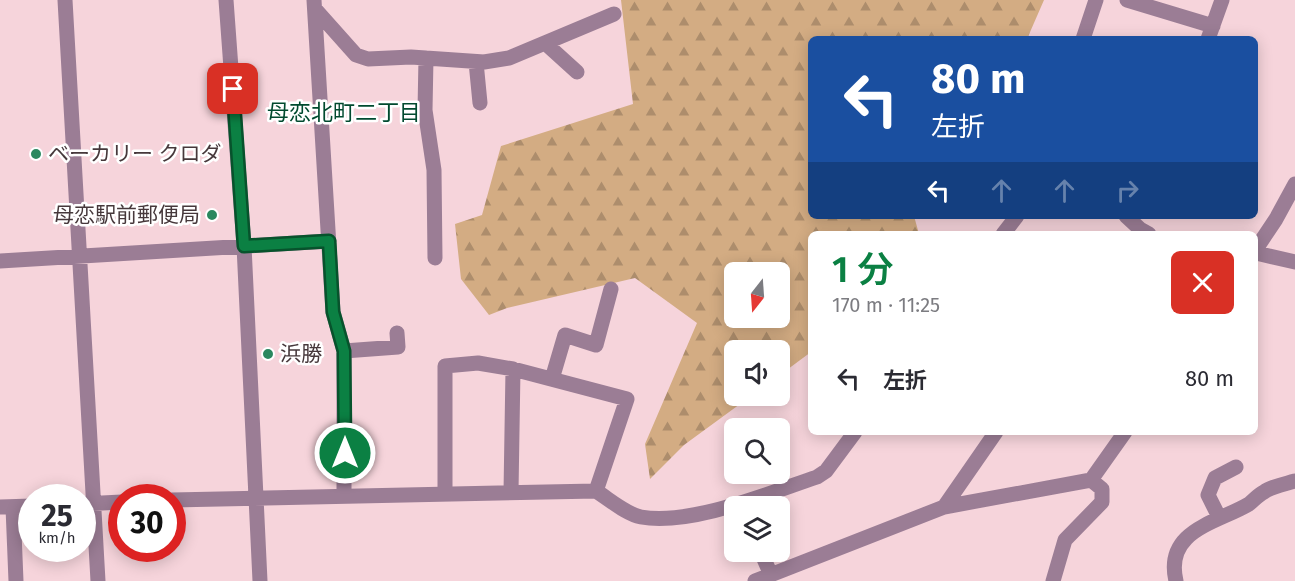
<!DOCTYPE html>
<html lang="ja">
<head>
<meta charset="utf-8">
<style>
	body { margin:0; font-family:"Fira Sans","Noto Sans JP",sans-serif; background:#f7f7f7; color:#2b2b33; height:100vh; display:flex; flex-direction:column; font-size:22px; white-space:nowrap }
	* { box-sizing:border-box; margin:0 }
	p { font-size:20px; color:#7c7c81 }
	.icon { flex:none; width:33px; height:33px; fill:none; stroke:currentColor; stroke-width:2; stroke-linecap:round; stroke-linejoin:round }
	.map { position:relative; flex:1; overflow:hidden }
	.drawer { position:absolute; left:808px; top:231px; width:450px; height:204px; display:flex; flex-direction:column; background:#fff; border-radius:9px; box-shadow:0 3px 15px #0003 }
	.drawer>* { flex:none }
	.guide { position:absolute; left:808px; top:36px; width:450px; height:183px; border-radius:9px; box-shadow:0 3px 15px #0003; background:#1a4fa0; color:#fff; overflow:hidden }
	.needle { width:39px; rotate:197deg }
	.fabs { position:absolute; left:724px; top:262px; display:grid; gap:12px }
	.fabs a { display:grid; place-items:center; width:66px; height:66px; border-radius:9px; background:#fff; box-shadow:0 3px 15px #0003; font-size:30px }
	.speed { position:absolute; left:18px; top:484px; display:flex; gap:12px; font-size:30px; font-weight:700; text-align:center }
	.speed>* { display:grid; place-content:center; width:78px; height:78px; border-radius:50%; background:#fff; box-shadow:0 3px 15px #0003; line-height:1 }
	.speed small { font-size:15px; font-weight:400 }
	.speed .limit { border:9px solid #d22; background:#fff; color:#111 }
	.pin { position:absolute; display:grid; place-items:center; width:51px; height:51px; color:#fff; margin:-26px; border-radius:12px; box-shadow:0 3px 9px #0006 }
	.me { position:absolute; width:66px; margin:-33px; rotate:0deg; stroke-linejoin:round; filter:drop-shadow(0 0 4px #0008) }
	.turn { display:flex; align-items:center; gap:21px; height:126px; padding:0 24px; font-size:27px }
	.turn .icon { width:78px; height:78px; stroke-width:2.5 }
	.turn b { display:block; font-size:42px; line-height:51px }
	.lanes { display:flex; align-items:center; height:57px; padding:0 24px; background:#0003; justify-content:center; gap:30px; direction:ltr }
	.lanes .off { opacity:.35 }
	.round { display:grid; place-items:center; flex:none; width:63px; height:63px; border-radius:9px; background:#f7f7f7 }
	.summary { display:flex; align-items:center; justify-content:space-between; height:102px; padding:0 24px }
	h1 { font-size:36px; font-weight:600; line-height:45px; color:#0b8043 }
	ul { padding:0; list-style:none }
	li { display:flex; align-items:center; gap:18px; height:90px; padding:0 24px }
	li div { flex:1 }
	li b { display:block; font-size:22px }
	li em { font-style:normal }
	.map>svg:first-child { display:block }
	.forest { fill:url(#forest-firs); fill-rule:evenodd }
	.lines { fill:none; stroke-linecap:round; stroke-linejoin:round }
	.minor { stroke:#9b7d95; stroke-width:15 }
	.route-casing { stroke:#07532c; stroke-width:15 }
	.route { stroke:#0b8043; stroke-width:10 }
	.poi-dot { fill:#2a885f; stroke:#fff; stroke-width:2 }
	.labels { text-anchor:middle; stroke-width:5; stroke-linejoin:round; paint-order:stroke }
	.poi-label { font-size:21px; fill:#46383b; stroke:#fff; text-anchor:start }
	.neighbourhood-label { font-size:22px; fill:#014a2f; stroke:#fff }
</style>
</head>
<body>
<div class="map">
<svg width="1295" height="581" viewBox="0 0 1295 581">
	<defs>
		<pattern id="forest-firs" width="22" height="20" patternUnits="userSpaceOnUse" patternTransform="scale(1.5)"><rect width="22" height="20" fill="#d3ac83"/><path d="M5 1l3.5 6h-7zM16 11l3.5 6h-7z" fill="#ad8d6c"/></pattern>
	</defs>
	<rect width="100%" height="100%" fill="#f6d4db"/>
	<path class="forest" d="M621,0h423l-17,39h-215v177h102l5,18h-107l-1,118 -31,23v-24h-45v45h16l-67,49 -34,34 -5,-35 52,-121 -62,-45 -128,30 -18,7 -28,-36 -6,-55 27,-9 19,-69 132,-42zM735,273h45v45h-45z"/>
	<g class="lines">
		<path class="minor" d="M65,0l33,581
			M226,0l18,246 16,335
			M314,0l19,312 11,39v145
			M1127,0l86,26
			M315,9l41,46 12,4 43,-2 73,5 25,-4 105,-44
			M1083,39l13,-39
			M1208,39l14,-39
			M545,43l32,29
			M426,58l-1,52 9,60 1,88
			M476,62l4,41
			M1126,216l14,13 9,5
			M1003,234l14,-18
			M1256,249l20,-30 19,-35
			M1256,253l39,9
			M0,261l329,-20
			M344,351l54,-4 -1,-14
			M552,379l13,-44 31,10 15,-56
			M1091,480l34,-48
			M511,492l2,-123
			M445,493v-127l33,-3 35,6 114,30 -31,92
			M172,500l424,-9c13,8 30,23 45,26 50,9 128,-24 176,-40l9,-6 29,-39
			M82,504l40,-2
			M0,507l32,-1
			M13,507l3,74
			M944,507l147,-27 11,9v13l-37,38 -12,41
			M1219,517l-11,-22 7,-17 21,-11
			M761,552l10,23
			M755,581l189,-74 52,-75
			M1176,581c-12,-51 41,-58 73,-77 5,-4 9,-9 15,-12 8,-6 21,-8 31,-11"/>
	</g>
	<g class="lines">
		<defs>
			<path id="route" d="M233,89l11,157 85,-5 4,71 11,39 1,102"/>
		</defs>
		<use href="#route" class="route-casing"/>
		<use href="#route" class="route"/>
	</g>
	<g class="poi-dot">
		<circle cx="36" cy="154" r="6"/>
		<circle cx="212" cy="215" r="6"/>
		<circle cx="268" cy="354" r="6"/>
	</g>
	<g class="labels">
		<g class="poi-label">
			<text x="48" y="161">ベーカリー クロダ</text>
			<text x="200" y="222" text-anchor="end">母恋駅前郵便局</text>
			<text x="280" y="361">浜勝</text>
		</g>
		<g class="neighbourhood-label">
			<text x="344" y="120">母恋北町二丁目</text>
		</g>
	</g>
</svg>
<div class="fabs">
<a><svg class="needle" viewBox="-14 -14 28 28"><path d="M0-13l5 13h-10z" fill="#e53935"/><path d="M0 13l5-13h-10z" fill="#7c7c81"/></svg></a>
<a><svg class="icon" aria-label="sound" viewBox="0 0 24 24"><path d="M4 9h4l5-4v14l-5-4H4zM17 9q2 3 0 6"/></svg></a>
<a><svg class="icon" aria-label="search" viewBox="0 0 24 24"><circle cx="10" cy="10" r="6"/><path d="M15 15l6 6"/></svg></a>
<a><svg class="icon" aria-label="layers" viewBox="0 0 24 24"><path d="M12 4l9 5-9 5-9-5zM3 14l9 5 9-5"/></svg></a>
</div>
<div class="speed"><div>25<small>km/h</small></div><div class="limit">30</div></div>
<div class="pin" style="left:233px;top:89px;background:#d93025"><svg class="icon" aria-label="arrive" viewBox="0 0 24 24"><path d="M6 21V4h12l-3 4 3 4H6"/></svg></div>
<svg class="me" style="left:345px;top:453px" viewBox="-20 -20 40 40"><circle r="17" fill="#0b8043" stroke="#fff" stroke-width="3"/><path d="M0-11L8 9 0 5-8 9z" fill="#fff"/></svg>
<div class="guide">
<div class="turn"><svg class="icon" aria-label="left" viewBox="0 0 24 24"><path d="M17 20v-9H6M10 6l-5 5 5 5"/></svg><div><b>80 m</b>左折</div></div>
<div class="lanes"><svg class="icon" aria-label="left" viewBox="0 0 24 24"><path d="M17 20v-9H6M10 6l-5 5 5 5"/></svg><svg class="icon off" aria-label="ahead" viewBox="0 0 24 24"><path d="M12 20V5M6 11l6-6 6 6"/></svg><svg class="icon off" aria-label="ahead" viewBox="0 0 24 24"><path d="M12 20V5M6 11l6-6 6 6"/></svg><svg class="icon off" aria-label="right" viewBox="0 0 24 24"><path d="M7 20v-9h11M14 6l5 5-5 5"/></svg></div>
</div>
<section class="drawer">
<div class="summary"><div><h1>1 分</h1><p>170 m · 11:25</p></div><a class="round" style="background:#d93025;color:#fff"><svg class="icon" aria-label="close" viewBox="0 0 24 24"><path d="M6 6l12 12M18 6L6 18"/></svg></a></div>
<ul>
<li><svg class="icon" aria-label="left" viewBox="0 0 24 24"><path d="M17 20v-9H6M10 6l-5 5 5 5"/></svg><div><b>左折</b></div><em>80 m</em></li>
</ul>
</section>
</div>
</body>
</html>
